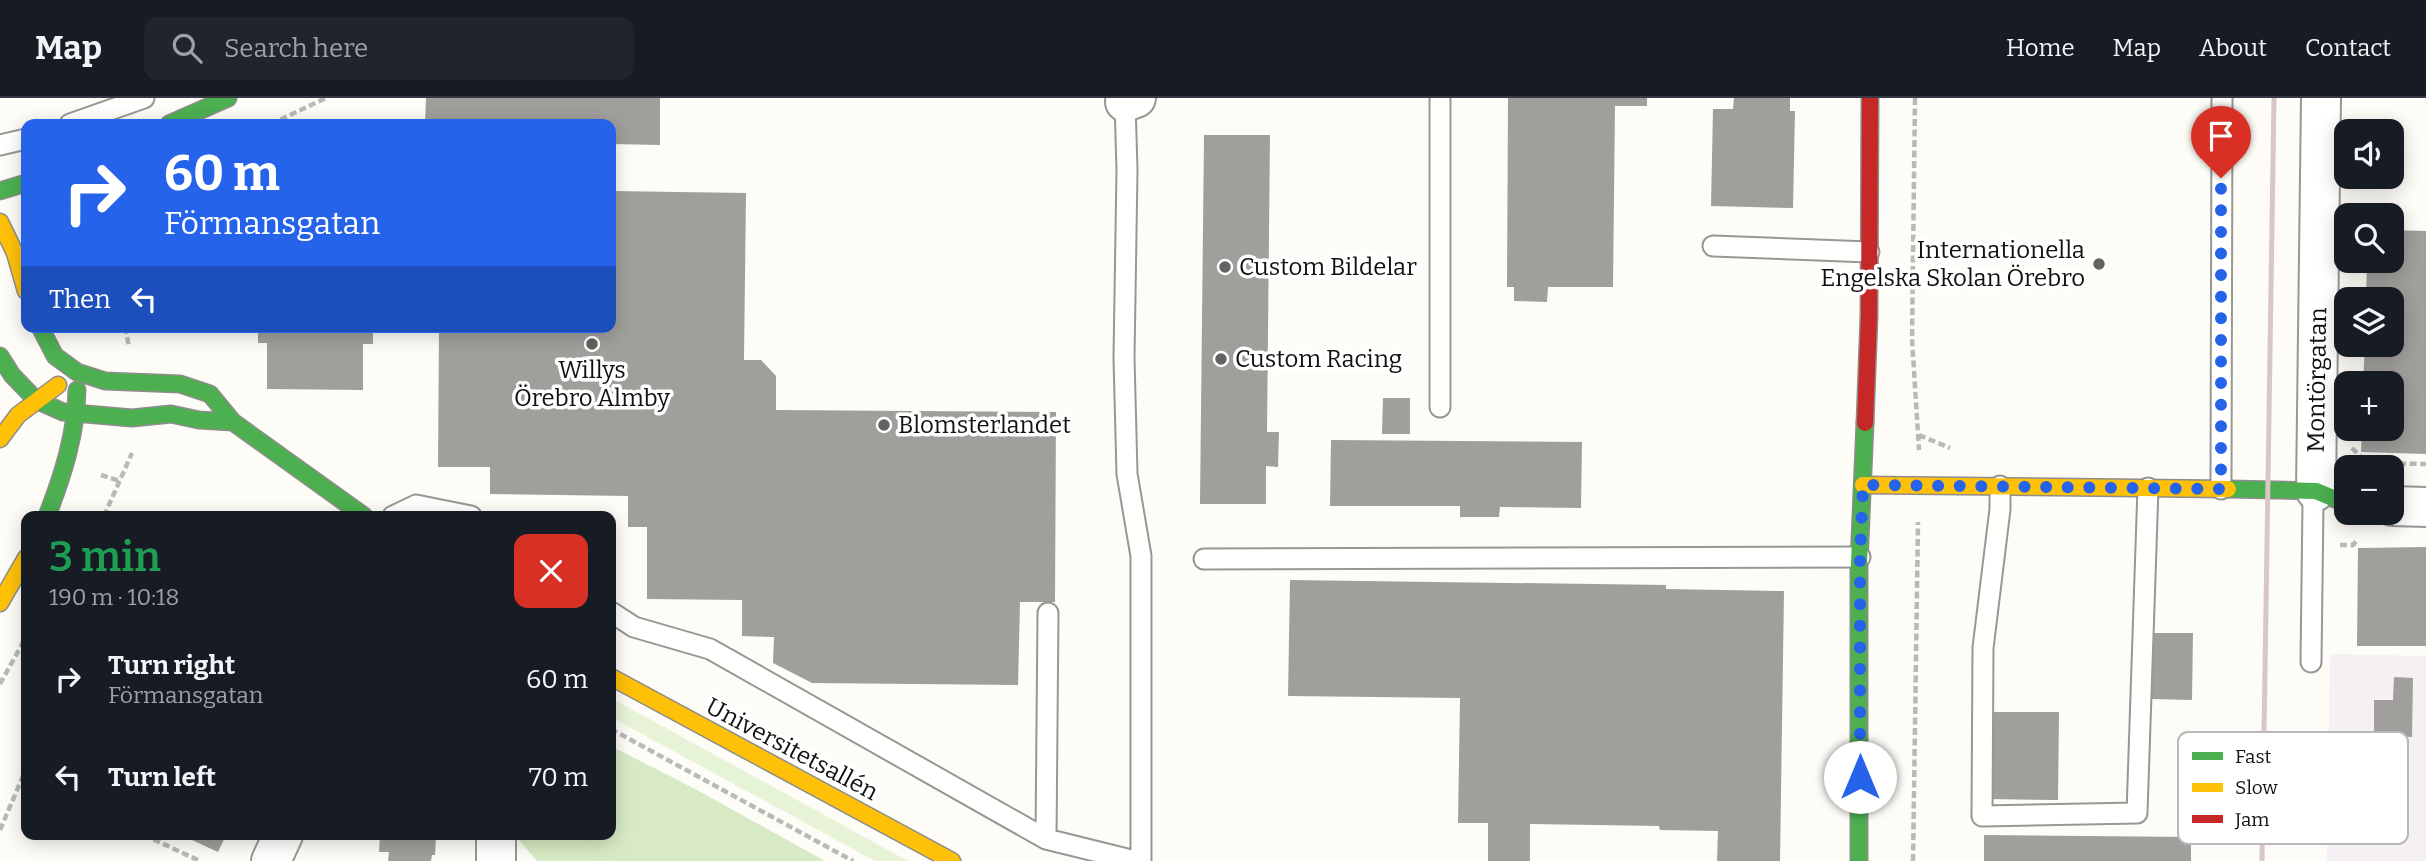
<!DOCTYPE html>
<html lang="en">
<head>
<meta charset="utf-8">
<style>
	body { margin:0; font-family:Bitter,serif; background:#20242c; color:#f1f3f6; height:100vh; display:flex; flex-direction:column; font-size:26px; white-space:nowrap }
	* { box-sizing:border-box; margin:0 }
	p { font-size:23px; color:#9ea1a6 }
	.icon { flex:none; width:38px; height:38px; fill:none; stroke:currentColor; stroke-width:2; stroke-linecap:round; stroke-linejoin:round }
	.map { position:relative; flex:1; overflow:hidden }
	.side { position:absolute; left:21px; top:413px; width:595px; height:329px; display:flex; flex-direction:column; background:#171b24; border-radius:14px; box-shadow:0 4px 18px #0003 }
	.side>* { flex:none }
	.top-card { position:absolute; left:21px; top:21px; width:595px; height:214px; border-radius:14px; box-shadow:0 4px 18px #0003; background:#2563eb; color:#fff; overflow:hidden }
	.buttons { position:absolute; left:2334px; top:21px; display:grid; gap:14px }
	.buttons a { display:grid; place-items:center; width:70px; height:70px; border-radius:14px; background:#171b24; box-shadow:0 4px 18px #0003; font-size:35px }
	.pin { position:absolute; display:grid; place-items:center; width:60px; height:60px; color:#fff; margin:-72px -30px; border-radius:50% 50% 50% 0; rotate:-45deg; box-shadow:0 0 7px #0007 }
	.pin .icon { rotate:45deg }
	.me { position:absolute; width:77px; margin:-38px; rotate:0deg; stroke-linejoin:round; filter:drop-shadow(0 0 5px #0008) }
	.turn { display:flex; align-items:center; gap:24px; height:147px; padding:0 28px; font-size:32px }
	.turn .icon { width:91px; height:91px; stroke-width:2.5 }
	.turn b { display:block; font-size:49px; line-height:60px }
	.then { display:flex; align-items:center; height:66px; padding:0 28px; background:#0003; gap:14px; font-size:26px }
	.round { display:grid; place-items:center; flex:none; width:74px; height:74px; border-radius:14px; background:#20242c }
	.headline { display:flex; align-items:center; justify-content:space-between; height:119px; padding:0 28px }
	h1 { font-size:42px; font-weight:600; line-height:52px; color:#1e9e55 }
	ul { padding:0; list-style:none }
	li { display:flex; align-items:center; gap:21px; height:98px; padding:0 28px }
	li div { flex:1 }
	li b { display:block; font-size:26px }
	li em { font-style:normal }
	header { display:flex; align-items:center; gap:42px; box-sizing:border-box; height:98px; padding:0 35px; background:#171b24; border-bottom:2px solid #363941 }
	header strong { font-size:33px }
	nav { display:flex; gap:38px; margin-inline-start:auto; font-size:24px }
	.search { width:490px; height:63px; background:#20242c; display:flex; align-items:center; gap:18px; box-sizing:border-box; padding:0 24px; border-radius:14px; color:#9ea1a6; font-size:26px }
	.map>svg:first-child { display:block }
	.industrial { fill:#f5f0f3 }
	.green { fill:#e7f3d7 }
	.forest { fill:#d8eac5 }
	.building { fill:#a19f9c }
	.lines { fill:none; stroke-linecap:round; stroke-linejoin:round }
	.lane-casing { stroke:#979795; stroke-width:23 }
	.street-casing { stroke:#979795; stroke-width:42 }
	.fast-casing { stroke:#8e8d8b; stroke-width:19 }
	.slow-casing { stroke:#8e8d8b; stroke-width:19 }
	.jam-casing { stroke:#8e8d8b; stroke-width:19 }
	.path { stroke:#b9b9b8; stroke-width:4.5; stroke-dasharray:7 3.5; stroke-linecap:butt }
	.lane { stroke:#fffffe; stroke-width:19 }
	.street { stroke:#fffffe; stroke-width:38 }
	.fast { stroke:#4caf50; stroke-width:16 }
	.slow { stroke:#ffc107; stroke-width:16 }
	.jam { stroke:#c62828; stroke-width:16 }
	.rail { stroke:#d9c6c7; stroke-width:5 }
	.route { stroke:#2563eb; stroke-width:12; stroke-dasharray:0 21.6 }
	.poi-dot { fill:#646362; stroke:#fff; stroke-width:2.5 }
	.labels { text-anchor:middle; stroke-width:7; stroke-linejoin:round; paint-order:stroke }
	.poi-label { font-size:24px; fill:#111; stroke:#fff; text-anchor:start }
	.street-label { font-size:24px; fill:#111; stroke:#fff }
	.key { fill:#fff; stroke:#b8b8b8; stroke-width:2 }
	.key-label { font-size:19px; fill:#111 }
</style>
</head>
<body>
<header>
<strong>Map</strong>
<div class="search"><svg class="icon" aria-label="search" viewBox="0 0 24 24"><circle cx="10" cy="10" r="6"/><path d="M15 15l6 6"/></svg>Search here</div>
<nav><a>Home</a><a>Map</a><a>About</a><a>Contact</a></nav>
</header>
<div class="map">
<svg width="2426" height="763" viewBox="0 0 2426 763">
	<rect width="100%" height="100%" fill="#fdfcf7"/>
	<path class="industrial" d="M2330,556l96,2v205h-99z"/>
	<path class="green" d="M611,600l297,163h-33l-264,-144z"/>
	<path class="forest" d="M611,648l86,44 128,71h-288l-21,-24v-2h95z"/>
	<path class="building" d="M426,0h234v47l-49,-1v-20h-186z
		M1508,0h139v8h-32l-2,181h-65l-1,15 -33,-1v-14h-7z
		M1734,0h56v13h5l-2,97 -82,-2 2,-97h20z
		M1204,37h66l-3,297h12l-1,35 -12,-1v38h-66z
		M611,93l135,2 -2,167h17l15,16v34l280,2 -1,190h-35l-2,83 -206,-2 -39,-20 1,-26 -32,-1v-36l-95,-1v-72h-19v-31l-138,-2v-27h-52l1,-140h172z
		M2392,132l34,1v223l-65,-2 1,-23h30v-46h-29l2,-38h27v-46h-26l1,-38h25z
		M258,229h115v17h-10v46l-96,-1v-46h-9z
		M1383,300h27v36h-28z
		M1331,342l251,2 -1,66 -81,-1 -1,10h-39v-11h-130z
		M2426,449v99h-69l1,-98z
		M1290,482l376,5v4l118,2 -4,270h-63l1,-30 -58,-1 -1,-4 -129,-2v37h-42v-38h-30l2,-125 -172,-2z
		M2151,535h42l-1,67 -41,-1z
		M2394,579l19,1 -1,59 -38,-1v-36h19z
		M1988,614h71l-1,88 -71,-1z
		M181,737h45l-8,17z
		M380,737h56l-1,20h-3l-1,6h-43l1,-9h-10z
		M1984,737l207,2v24h-207z"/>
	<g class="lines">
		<defs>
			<path id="lane" d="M1125,4l2,68 -3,188 3,116 14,82v305
				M70,26l74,-26
				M0,47l26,-6
				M1713,148l156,6
				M1440,309v-309
				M2000,388v23l-17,139 -1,168 155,-3 11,-325
				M2221,391l1,-391
				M393,418l23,-11 55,11
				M1204,461l656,-2
				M611,514l23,15 76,22 336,190 89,22
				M2311,564l2,-159 3,-12
				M1046,741l2,-226"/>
			<path id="street" d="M1125,4l11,-4
				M2316,393l5,-393
				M2392,408l34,1
				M271,763l12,-26
				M496,763v-26"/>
			<path id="fast" d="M169,26l59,-26
				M0,93l26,-8
				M40,229l15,29 22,16 28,9 75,3 30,10 23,28 131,94
				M0,258l12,19 24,25 27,12 69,6 39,-4 28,6 34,2
				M2228,391l88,2 31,13
				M47,418c16,-41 29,-82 30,-126
				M1859,763v-298l6,-140"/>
			<path id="slow" d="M0,124l15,31 11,38
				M0,341l18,-24 40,-30
				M1863,387l365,4
				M0,505l26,-45
				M611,579l341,184"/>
			<path id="jam" d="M1865,325l4,-107 1,-218"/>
		</defs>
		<use href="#lane" class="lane-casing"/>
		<use href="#street" class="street-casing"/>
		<use href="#fast" class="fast-casing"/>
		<use href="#slow" class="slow-casing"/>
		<use href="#jam" class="jam-casing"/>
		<path class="path" d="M1915,0l-3,241 7,111
			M271,26l55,-26
			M125,229l4,20
			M1919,337l31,13
			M2352,350l11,11 10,4 53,1
			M101,377l19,6
			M104,418l28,-63
			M2340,447h13l4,-5
			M0,586l26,-47
			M611,631l242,132
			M0,732l26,-61
			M144,737l56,26
			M1913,763l5,-339"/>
		<use href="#lane" class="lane"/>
		<use href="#street" class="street"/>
		<use href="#fast" class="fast"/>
		<use href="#slow" class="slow"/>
		<use href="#jam" class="jam"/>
		<path class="rail" d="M2262,763l12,-763"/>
	</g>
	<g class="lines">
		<path class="route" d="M1860,679v-220l3,-72 358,4v-311"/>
	</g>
	<g class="poi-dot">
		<circle cx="2099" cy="166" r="7"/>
		<circle cx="1225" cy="169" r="7"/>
		<circle cx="592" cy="246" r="7"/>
		<circle cx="1221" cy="261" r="7"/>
		<circle cx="884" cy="327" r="7"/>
	</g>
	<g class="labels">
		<g class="poi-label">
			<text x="2085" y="160" text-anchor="end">Internationella<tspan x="2085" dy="28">Engelska Skolan Örebro</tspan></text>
			<text x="1239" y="177">Custom Bildelar</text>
			<text x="1235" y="269">Custom Racing</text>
			<text x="592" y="280" text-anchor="middle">Willys<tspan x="592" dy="28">Örebro Almby</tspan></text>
			<text x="898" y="335">Blomsterlandet</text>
		</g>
		<g class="street-label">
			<text transform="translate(2317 282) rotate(-89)" y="8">Montörgatan</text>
			<text transform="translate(792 651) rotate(28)" y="8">Universitetsallén</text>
		</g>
	</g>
	<rect x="2178" y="634" width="230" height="112" rx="10" class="key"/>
	<rect x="2192" y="654" width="31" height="8" fill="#4caf50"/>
	<rect x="2192" y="685" width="31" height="9" fill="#ffc107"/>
	<rect x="2192" y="717" width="31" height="8" fill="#c62828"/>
	<g class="key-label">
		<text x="2235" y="665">Fast</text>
		<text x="2235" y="696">Slow</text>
		<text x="2235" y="728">Jam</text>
	</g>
</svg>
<div class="buttons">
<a><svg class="icon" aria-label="sound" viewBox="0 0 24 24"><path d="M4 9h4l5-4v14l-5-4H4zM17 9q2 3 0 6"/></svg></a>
<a><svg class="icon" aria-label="search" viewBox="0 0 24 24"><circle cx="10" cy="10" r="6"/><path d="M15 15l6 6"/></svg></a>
<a><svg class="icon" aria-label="layers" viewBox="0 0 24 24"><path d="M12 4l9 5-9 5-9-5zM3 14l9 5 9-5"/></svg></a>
<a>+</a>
<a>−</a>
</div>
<div class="pin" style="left:2221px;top:80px;background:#d93025"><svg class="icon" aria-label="arrive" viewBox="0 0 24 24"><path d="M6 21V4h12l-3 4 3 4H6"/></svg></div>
<svg class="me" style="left:1860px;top:679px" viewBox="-20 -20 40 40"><circle r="19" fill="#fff"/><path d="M0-13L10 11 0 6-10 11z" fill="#2563eb"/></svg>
<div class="top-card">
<div class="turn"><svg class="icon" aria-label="right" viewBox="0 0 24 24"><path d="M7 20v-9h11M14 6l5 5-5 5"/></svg><div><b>60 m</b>Förmansgatan</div></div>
<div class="then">Then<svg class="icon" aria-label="left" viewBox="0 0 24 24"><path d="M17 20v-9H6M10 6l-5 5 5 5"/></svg></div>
</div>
<section class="side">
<div class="headline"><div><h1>3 min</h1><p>190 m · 10:18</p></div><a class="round" style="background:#d93025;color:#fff"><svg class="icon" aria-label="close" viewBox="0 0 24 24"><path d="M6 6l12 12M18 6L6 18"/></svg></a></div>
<ul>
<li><svg class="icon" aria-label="right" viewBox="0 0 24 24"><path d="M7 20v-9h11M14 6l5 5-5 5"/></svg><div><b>Turn right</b><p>Förmansgatan</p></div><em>60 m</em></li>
<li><svg class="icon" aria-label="left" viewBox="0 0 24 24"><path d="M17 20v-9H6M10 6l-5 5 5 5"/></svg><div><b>Turn left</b></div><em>70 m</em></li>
</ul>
</section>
</div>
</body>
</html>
